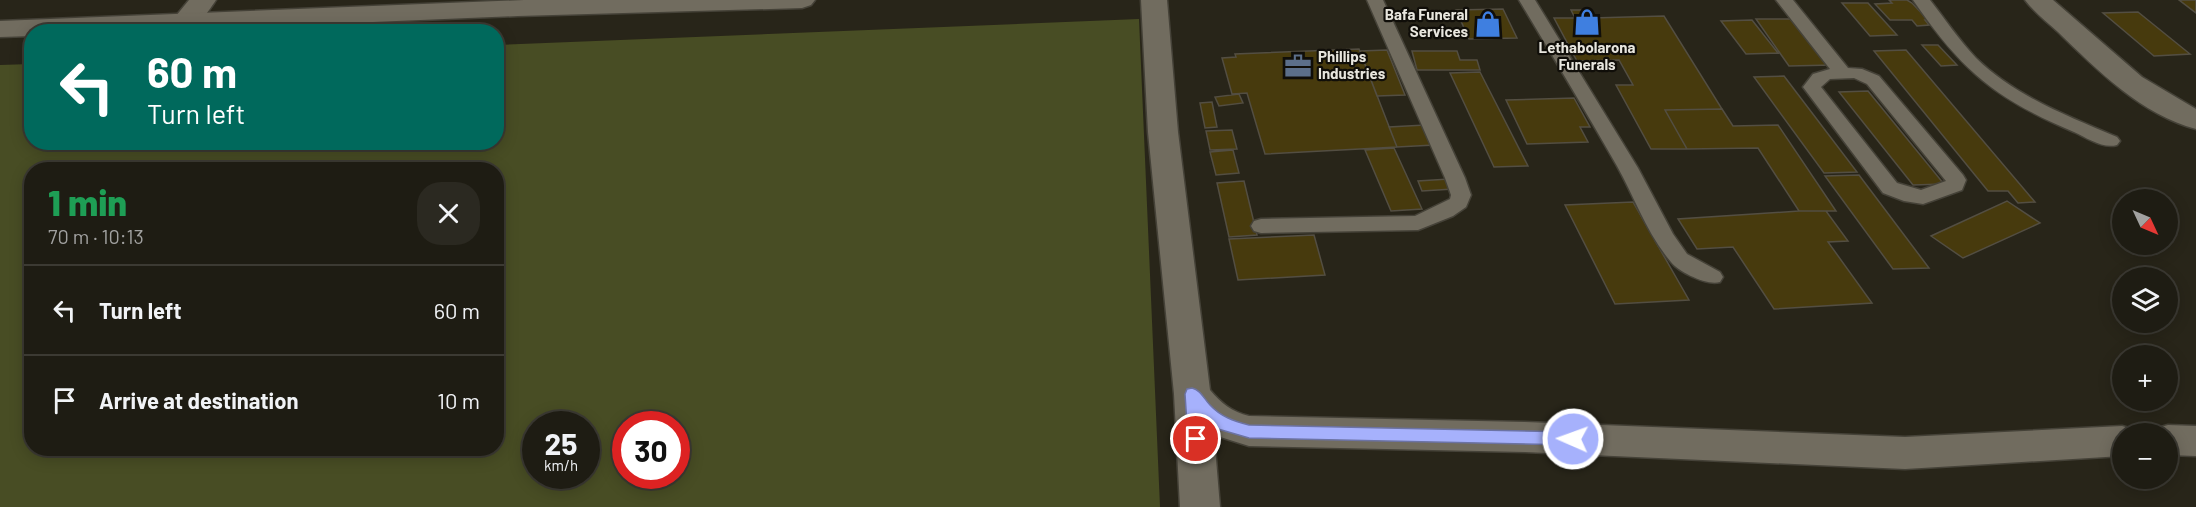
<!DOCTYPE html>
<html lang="en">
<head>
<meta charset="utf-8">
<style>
	body { margin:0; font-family:Barlow,sans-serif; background:#2b2921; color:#f1f3f6; height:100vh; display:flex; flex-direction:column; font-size:22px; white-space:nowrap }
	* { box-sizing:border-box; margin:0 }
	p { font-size:20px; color:#a1a1a0 }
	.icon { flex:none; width:33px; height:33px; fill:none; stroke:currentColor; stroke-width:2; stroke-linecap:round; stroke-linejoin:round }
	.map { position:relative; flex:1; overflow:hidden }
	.drawer { position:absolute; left:24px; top:162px; width:480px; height:294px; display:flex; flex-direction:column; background:#1e1c13; border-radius:24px; box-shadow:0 3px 15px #0003,0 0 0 2px #3c3a33 }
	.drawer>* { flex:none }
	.banner { position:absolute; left:24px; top:24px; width:480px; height:126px; border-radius:24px; box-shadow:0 3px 15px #0003,0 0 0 2px #3c3a33; background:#00695c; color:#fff; overflow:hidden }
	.needle { width:39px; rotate:134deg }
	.fabs { position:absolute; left:2112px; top:189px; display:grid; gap:12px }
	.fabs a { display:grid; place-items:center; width:66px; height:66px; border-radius:50%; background:#1e1c13; box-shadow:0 3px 15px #0003,0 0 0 2px #3c3a33; font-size:30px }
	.speed { position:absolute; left:522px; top:411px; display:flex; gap:12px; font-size:30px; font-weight:700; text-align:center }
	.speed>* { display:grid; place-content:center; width:78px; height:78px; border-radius:50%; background:#1e1c13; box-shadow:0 3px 15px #0003,0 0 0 2px #3c3a33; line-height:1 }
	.speed small { font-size:15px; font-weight:400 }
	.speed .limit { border:9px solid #d22; background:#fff; color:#111 }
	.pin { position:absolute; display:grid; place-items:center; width:51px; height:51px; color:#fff; margin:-26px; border:3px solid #fff; border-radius:50%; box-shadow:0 2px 6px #0007 }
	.me { position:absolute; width:66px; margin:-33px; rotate:272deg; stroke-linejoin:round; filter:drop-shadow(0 0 4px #0008) }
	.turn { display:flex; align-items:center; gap:21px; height:126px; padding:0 24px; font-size:27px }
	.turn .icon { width:78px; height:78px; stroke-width:2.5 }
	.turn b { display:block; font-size:42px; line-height:51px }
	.round { display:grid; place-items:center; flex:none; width:63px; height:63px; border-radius:24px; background:#2b2921 }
	.summary { display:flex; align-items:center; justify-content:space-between; height:102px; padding:0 24px }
	h1 { font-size:36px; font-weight:800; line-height:45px; color:#1e9e55 }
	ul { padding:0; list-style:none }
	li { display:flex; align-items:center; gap:18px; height:90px; padding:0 24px; border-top:2px solid #3c3a33 }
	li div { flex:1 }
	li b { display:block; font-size:22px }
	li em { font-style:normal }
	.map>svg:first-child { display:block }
	.green { fill:#484d24; fill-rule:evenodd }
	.building { fill:#473a0d; stroke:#534e42; stroke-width:1.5 }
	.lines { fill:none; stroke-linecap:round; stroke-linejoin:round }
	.service-casing { stroke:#454238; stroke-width:3 }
	.minor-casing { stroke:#454238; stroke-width:3 }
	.tertiary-casing { stroke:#454238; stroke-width:3 }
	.service { fill:#716c5f; fill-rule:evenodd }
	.minor { fill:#716c5f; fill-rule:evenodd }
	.tertiary { fill:#716c5f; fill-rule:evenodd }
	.route { fill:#a6b1fc; stroke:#6c73a4; stroke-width:1.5 }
	.labels { text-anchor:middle; stroke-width:4.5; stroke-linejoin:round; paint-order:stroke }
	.poi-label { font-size:15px; font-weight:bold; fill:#e8e6de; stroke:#100e09; text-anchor:end }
</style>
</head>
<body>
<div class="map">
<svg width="2196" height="507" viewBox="0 0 2196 507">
	<rect width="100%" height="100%" fill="#282519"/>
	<path class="green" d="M1139,19l21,488h-1160v-442l31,-1 1,78h464l1,-97zM32,170h464v278h-464zM536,424h50v52h-50zM676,424v52h-50v-52z"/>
	<path class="building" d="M1889,0h18l5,3 16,17h-3l4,5 -12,1 -5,-6h-22l-15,-16 17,-1z
		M2179,0h17v13z
		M1842,3h26l29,32 -27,1z
		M1503,9l14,29 -48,1 -13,-29z
		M1571,10h16l5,8 72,-2 58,93 -57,1 22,39h-36l-35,-64h17l-14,-25 -42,1 -23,-43h21z
		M2138,12l52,42 -36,2 -51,-43z
		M1756,19h35l6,8h5l30,38 -43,1z
		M1752,20l26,33 -32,1 -25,-33z
		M1922,45h16l19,20 -16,1z
		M1359,49l38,98 -132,7 -18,-61 -15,1 -10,-36 14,-1 -1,-3z
		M1387,50l18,45 -28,1 -17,-45z
		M1906,50l129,152 -17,1 -10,-12h-20l-114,-140z
		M1412,51h45l3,9h17l3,10h-63z
		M1480,72l48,94 -34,1 -44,-94z
		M1784,76l73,96 -33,1 -70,-96z
		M1868,91l76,93 -31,1 -74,-93z
		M1239,94l4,9 -24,3 -4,-9z
		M1574,98l16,29h-10l8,15 -61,2 -21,-44z
		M1212,102l5,25 -12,1 -5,-25z
		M1722,109l11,17 45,-1 58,86h-37l-41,-63 -71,1 -22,-39z
		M1425,125l9,20 -37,2 -8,-20z
		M1232,130l5,19 -27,1 -4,-19z
		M1394,148l28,61 -31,2 -26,-61z
		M1233,150l6,23 -23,2 -6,-23z
		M1859,175l70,93 -36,1 -68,-93z
		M1449,179l4,10 -31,2 -4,-10z
		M1244,181l13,54 -28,2 -12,-54z
		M2007,201l33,22 -77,35 -32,-22z
		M1633,202l56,98 -74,4 -50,-99z
		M1799,211h27l22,30 -20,1 44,61 -98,6 -41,-62 -36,2 -19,-30z
		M1314,235l11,40 -87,5 -9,-41z"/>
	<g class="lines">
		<defs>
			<path id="service" d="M1367,0h16l82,178 6,17 -5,12 -13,9 -35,14 -157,3 -7,-2 -3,-5 3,-5 7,-2 154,-3 35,-17 1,-4 -6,-17z
				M1519,0h16l103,168 35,66 14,20 33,18 3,5 -3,5c-13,4 -41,-10 -49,-20 -24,-28 -36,-64 -54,-96 -32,-56 -65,-111 -98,-166z
				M1776,0h17l55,68 14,1 17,7 84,99 3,5 -4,10 -39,14 -19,-3 -21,-8 -80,-106 10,-13 17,-5zM1854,78l13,6 79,97 -25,9 -24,-7 -76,-96 9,-8z
				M1913,0h17c15,19 29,40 46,58 39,38 91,58 141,79l3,4 -3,4c-14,4 -30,-7 -43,-13 -79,-33 -113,-62 -161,-132z"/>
			<path id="minor" d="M189,0h27c-11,16 -21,33 -41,28l-4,-6z
				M1141,0h26l11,132 32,258c11,13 22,22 39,26l276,6 380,15 217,-11 14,4 1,4h-15v22l-217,13 -380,-17 -276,-6 -35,-11 6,72h-40l-6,-113 -26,-262z
				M2025,0h28l89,77 54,32v20c-54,-14 -99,-59 -138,-97 -11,-10 -24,-20 -33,-32z
				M2168,425l28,1v30l-28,-1v-21h-16l2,-5z"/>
			<path id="tertiary" d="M524,0h291l-4,5 -9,3 -284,8 -383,16h-103v4l-32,1v-16z"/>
		</defs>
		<use href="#service" class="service-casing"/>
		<use href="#minor" class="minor-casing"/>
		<use href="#tertiary" class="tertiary-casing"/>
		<use href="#service" class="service"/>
		<use href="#minor" class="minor"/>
		<use href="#tertiary" class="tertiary"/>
	</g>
	<path class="route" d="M1192,388c9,2 12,11 18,17 11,12 24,16 39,20l324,7 5,2 3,5 -3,4 -5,2 -324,-7 -31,-9 -16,-12 1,22 -2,4 -5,2 -6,-2 -2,-4 -3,-45 2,-5z"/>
	<defs>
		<symbol id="shop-bare" viewBox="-9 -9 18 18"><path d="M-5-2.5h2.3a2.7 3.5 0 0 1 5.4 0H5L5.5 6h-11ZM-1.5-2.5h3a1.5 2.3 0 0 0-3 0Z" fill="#3f7fe0" stroke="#100e09" stroke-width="2.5" paint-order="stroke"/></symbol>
		<symbol id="office-bare" viewBox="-9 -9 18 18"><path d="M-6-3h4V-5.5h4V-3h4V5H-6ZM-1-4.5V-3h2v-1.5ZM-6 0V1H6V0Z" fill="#5c6f8a" stroke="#100e09" stroke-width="2.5" paint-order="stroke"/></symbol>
	</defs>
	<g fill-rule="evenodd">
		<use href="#shop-bare" x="1568" y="3" width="38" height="38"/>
		<use href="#shop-bare" x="1469" y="5" width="38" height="38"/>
		<use href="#office-bare" x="1279" y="47" width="38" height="38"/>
	</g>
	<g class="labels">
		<g class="poi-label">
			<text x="1468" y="20">Bafa Funeral<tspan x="1468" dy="17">Services</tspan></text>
			<text x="1587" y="53" text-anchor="middle">Lethabolarona<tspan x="1587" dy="17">Funerals</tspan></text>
			<text x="1318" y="62" text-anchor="start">Phillips<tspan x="1318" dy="17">Industries</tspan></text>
		</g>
	</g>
</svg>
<div class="fabs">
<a><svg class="needle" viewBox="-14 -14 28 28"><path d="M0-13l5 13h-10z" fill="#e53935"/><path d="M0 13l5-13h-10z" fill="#a1a1a0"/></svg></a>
<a><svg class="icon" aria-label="layers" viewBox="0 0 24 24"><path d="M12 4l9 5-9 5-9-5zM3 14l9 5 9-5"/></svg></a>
<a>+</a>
<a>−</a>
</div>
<div class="speed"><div>25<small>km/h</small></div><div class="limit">30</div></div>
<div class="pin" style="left:1196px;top:439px;background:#d93025"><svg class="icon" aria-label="arrive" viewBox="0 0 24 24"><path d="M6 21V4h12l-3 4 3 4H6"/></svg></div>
<svg class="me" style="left:1573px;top:439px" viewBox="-20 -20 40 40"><circle r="17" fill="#a6b1fc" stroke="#fff" stroke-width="3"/><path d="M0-11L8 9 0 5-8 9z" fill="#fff"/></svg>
<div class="banner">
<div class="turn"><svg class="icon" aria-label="left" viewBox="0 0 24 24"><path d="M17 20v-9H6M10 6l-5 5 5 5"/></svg><div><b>60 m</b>Turn left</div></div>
</div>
<section class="drawer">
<div class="summary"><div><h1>1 min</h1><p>70 m · 10:13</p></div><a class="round"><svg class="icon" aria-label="close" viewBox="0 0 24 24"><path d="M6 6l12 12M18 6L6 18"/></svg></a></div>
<ul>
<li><svg class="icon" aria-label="left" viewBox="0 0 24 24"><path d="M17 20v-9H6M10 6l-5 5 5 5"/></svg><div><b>Turn left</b></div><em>60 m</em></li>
<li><svg class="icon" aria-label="arrive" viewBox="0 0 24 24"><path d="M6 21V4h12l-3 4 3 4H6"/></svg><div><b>Arrive at destination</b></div><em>10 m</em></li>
</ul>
</section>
</div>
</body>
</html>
